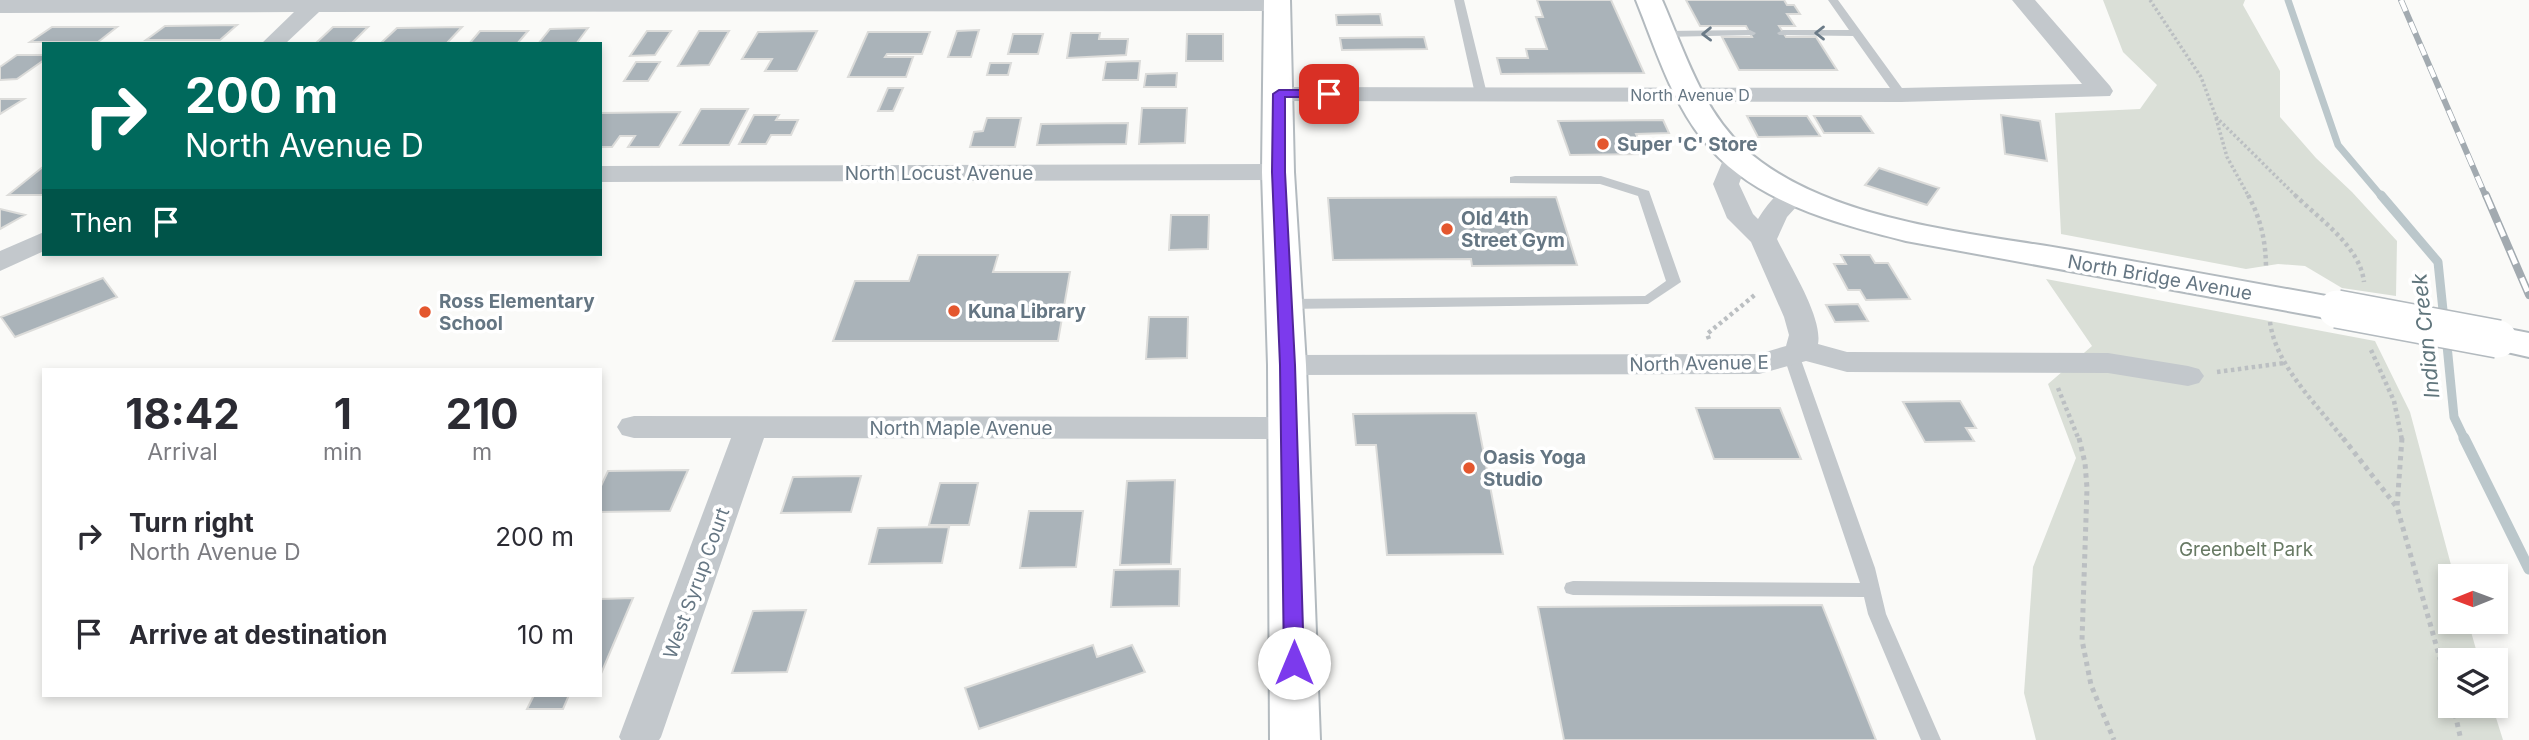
<!DOCTYPE html>
<html lang="en">
<head>
<meta charset="utf-8">
<style>
	body { margin:0; font-family:Inter,sans-serif; background:#f2f2f3; color:#2b2b33; height:100vh; display:flex; flex-direction:column; font-size:26px; white-space:nowrap }
	* { box-sizing:border-box; margin:0 }
	p { font-size:23px; color:#7c7c81 }
	.icon { flex:none; width:38px; height:38px; fill:none; stroke:currentColor; stroke-width:2; stroke-linecap:round; stroke-linejoin:round }
	.map { position:relative; flex:1; overflow:hidden }
	.panel { position:absolute; left:42px; top:368px; width:560px; height:329px; display:flex; flex-direction:column; background:#fff; border-radius:0px; box-shadow:0 4px 10px #0003 }
	.panel>* { flex:none }
	.banner { position:absolute; left:42px; top:42px; width:560px; height:214px; border-radius:0px; box-shadow:0 4px 10px #0003; background:#00695c; color:#fff; overflow:hidden }
	.needle { width:46px; rotate:269deg }
	.tools { position:absolute; left:2438px; top:564px; display:grid; gap:14px }
	.tools a { display:grid; place-items:center; width:70px; height:70px; border-radius:0px; background:#fff; box-shadow:0 4px 10px #0003; font-size:35px }
	.pin { position:absolute; display:grid; place-items:center; width:60px; height:60px; color:#fff; margin:-30px; border-radius:14px; box-shadow:0 4px 10px #0006 }
	.me { position:absolute; width:77px; margin:-38px; rotate:0deg; stroke-linejoin:round; filter:drop-shadow(0 0 5px #0008) }
	.turn { display:flex; align-items:center; gap:24px; height:147px; padding:0 28px; font-size:32px }
	.turn .icon { width:91px; height:91px; stroke-width:2.5 }
	.turn b { display:block; font-size:49px; line-height:60px }
	.then { display:flex; align-items:center; height:66px; padding:0 28px; background:#0003; gap:14px; font-size:26px }
	.eta { display:flex; justify-content:space-evenly; align-items:center; height:119px; text-align:center }
	.eta b { font-size:42px; font-weight:700; line-height:49px }
	ul { padding:0; list-style:none }
	li { display:flex; align-items:center; gap:21px; height:98px; padding:0 28px }
	li div { flex:1 }
	li b { display:block; font-size:26px }
	li em { font-style:normal }
	.map>svg:first-child { display:block }
	.green { fill:#dadfd7 }
	.lines { fill:none; stroke-linecap:round; stroke-linejoin:round }
	.stream-far2 { stroke:#bbc7cb; stroke-width:7 }
	.stream-far1 { stroke:#bbc7cb; stroke-width:9 }
	.stream { stroke:#bbc7cb; stroke-width:11 }
	.building { fill:#aab3b9; stroke:#dcdcda; stroke-width:2 }
	.secondary-casing { stroke:#b3babf; stroke-width:4 }
	.path-far2 { stroke:#bbbfc2; stroke-width:3.5; stroke-dasharray:2.5 2.5; stroke-linecap:butt }
	.path-far1 { stroke:#bbbfc2; stroke-width:4.5; stroke-dasharray:3.5 3.5; stroke-linecap:butt }
	.path { stroke:#bbbfc2; stroke-width:5; stroke-dasharray:4.5 4.5; stroke-linecap:butt }
	.service { fill:#c3c8cc; fill-rule:evenodd }
	.minor { fill:#c3c8cc; fill-rule:evenodd }
	.secondary { fill:#fff; fill-rule:evenodd }
	.rail-far1-casing { stroke:#a2aab0; stroke-width:6 }
	.rail-casing { stroke:#a2aab0; stroke-width:8 }
	.rail-far1 { stroke:#fff; stroke-width:4.5; stroke-dasharray:12; stroke-linecap:butt }
	.rail { stroke:#fff; stroke-width:5; stroke-dasharray:15; stroke-linecap:butt }
	.secondary-bridge-casing { stroke:#b3babf; stroke-width:40; stroke-linecap:butt }
	.secondary-bridge { stroke:#fff; stroke-width:37 }
	.oneway { stroke:#6a7a87 }
	.route { fill:#7c3aed; stroke:#51269a; stroke-width:2 }
	.poi-dot { fill:#e4572e; stroke:#fff; stroke-width:2.5 }
	.labels { text-anchor:middle; stroke-width:7; stroke-linejoin:round; paint-order:stroke }
	.far-street-label { font-size:16px; fill:#657683; stroke:#fff }
	.poi-label { font-size:19px; font-weight:bold; fill:#657683; stroke:#fff; text-anchor:start }
	.street-label { font-size:19px; fill:#657683; stroke:#fff }
	.park-label { font-size:19px; fill:#687a64; stroke:#fff }
	.water-label { font-size:21px; font-style:italic; fill:#60757c; stroke:#fff }
</style>
</head>
<body>
<div class="map">
<svg width="2529" height="740" viewBox="0 0 2529 740">
	<rect width="100%" height="100%" fill="#fafaf8"/>
	<path class="green" d="M2103,0h142l-2,5 37,66v46l36,41 36,34 45,49 -1,55 -54,-8 -37,-22 -27,-2 -32,5 -185,-35 -6,-121 85,-4 17,-24 -34,-33z
		M2046,279l329,62 35,71 44,164h-4v45h18l11,39h-29v45h42l11,35h-467l-12,-47 9,-126 43,-109 -28,-74 44,-38z"/>
	<g class="lines">
		<path class="stream-far2" d="M2288,0l50,145 44,52"/>
		<path class="stream-far1" d="M2381,195l57,67 6,58
			M2446,335l8,82 11,23"/>
		<path class="stream" d="M2464,438l65,131"/>
	</g>
	<path class="building" d="M1537,0h74l33,73 -143,1 -4,-16h31l-2,-9h21l-11,-32h7z
		M1686,0h98l3,5h7l6,9h-13l8,12h-16l7,11h30l21,33h-98l-17,-33h30l-6,-11h-46z
		M1380,14l2,11h-45l-1,-10z
		M237,25l-17,15h-74l19,-14z
		M52,27h65l-19,15h-68z
		M333,27h35l-17,17h-36z
		M462,27l-15,16h-66l16,-15z
		M588,28l-12,16h-38l12,-15z
		M979,30l-8,27h-23l9,-26z
		M480,31h48l-11,13h-48z
		M647,31h24l-16,24 -25,1z
		M699,31h30l-20,34 -31,1z
		M817,31l-20,40h-32l7,-12h-30l16,-27z
		M868,32h62l-8,22h-35l-2,3h28l-7,20h-58z
		M1071,33h29l-1,6h29l-2,16 -59,3z
		M1013,34h30l-5,20h-30z
		M1187,34h36v27h-37z
		M1424,37l3,12 -85,1 -2,-12z
		M17,55h27v5l-27,19 -17,1v-13z
		M1140,61l-2,19h-35l3,-18z
		M636,62h24l-12,19h-24z
		M990,63h21l-3,12h-21z
		M1177,73l-1,14h-32l2,-13z
		M888,88h15l-10,23h-15z
		M0,99h24l-24,15z
		M1142,108h45l-2,35 -46,1z
		M701,109h47l-19,36h-49z
		M680,112l-21,35h-31l7,-11h-15l-8,11h-12l1,-34z
		M754,115h25l-3,5h22l-7,15h-20l-5,9h-27z
		M2001,115l39,6 7,40 -42,-7z
		M1747,116h60l13,20 -62,1z
		M1814,116h47l12,17h-49z
		M987,118h34l-6,29h-45l4,-15 9,-1z
		M1663,120l6,13 -33,1 9,20 -75,1 -12,-34z
		M1128,123l-2,21 -89,1 4,-21z
		M44,166v29h-36z
		M1879,168l60,20 -12,17 -62,-20z
		M1556,197l21,68 -105,1 -1,-7 -138,1 -5,-62z
		M0,209l25,6 -25,14z
		M1171,215h38l-1,34 -39,1z
		M918,255h80l-5,17h77l-12,69h-225l22,-60h54z
		M1841,255h29l5,8h13l22,36 -44,1 -6,-10h-12l-14,-26h12z
		M103,278l14,19 -102,40 -14,-20z
		M1858,304l10,17 -33,1 -9,-17z
		M1149,317h39l-1,41 -41,1z
		M1960,401l16,27h-10l8,13 -49,1 -22,-40z
		M1696,408h84l21,51h-87z
		M1476,413l27,141 -116,1 -11,-110h-20l-3,-31z
		M688,470l-18,41 -70,1v-24l8,-17z
		M861,476l-10,36 -70,1 12,-36z
		M1175,480l-4,84 -51,1 7,-84z
		M940,483h38l-9,42h-40z
		M1029,511h54l-7,56 -56,1z
		M949,527l-7,36 -73,1 9,-36z
		M1180,569l-1,37 -68,1 3,-37z
		M633,598l-33,78v-77z
		M1822,605l54,135h-312l-26,-133z
		M806,610l-19,62 -55,1 21,-62z
		M1093,645l4,12 35,-12 13,27 -166,57 -14,-41z
		M534,695h35l-6,14h-36z"/>
	<g class="lines">
		<defs>
			<path id="secondary" d="M1264,0h26l4,172 12,193 14,375h-50l-2,-375 -6,-193z
				M1636,0h26c22,50 40,110 82,148 81,73 222,84 326,102 89,16 178,32 267,48l13,3 5,8 -5,8 -13,3 -431,-79c-72,-18 -155,-40 -203,-101 -32,-40 -48,-93 -67,-140z
				M2498,327l31,6v24l-44,-10 -6,-8 6,-8z"/>
		</defs>
		<use href="#secondary" class="secondary-casing"/>
		<path class="path-far2" d="M2150,0l51,77 15,40 81,80
			M2216,118l11,39 22,40"/>
		<path class="path-far1" d="M2248,195c13,24 18,47 18,74
			M2295,195c24,24 65,51 69,87
			M2270,322c6,45 48,83 74,118
			M1709,339l-2,-5 49,-40
			M2371,350l23,51 8,39
			M2217,372l67,-9
			M2058,388l21,52"/>
		<path class="path" d="M2079,438l6,25 2,25 -5,152 9,45 23,55
			M2343,438l53,68
			M2402,438l-5,69 53,187
			M2453,705l8,35"/>
		<path class="service" d="M1454,0h10l23,94 -2,3 -4,1 -6,-4z
			M1828,0h10l69,95 -2,3h-8l-44,-62 -74,-1 -2,-2 6,-3h66z
			M1750,30l6,3 -2,2 -90,2 -6,-3 6,-3z
			M1515,176h86l48,15 32,91 -33,22 -363,5 -7,-5 7,-5 360,-3 21,-15 -28,-85 -38,-12 -90,-1v-6z
			M1792,352l8,5 75,211 11,46 55,126h-20l-53,-126 -4,-17 -291,-2 -7,-2 -2,-5 2,-5 7,-2 287,2 -76,-226z"/>
		<path class="minor" d="M0,0h1285l3,4 -3,5 -8,2 -958,1 -34,32h-24l33,-32 -294,1z
			M2012,0h23l75,86 3,5 -3,5 -209,6 -622,-1 -9,-2 -3,-5 3,-5 9,-2 622,1 181,-4z
			M1735,150l9,3 4,5 -9,26 14,30 5,5c11,-17 24,-36 46,-31l4,6 -21,23 -10,22c12,26 46,78 41,105l29,8 261,1 80,13 11,3 5,7 -5,7 -11,3 -80,-13 -261,-1 -41,-11 -47,13 -472,1 -11,-3 -5,-7 5,-7 11,-3 472,-1 27,-8 3,-11 -5,-18 -33,-75 -24,-24 -14,-34 13,-31z
			M1278,164l9,2 4,6 -4,6 -9,2 -678,2v-16z
			M44,232v19l-44,20v-20z
			M634,416l654,1 12,3 5,8 -5,8 -12,3 -524,-1 -103,299 -2,3h-38l-2,-3 112,-299h-97l-12,-3 -5,-8 5,-8z"/>
		<use href="#secondary" class="secondary"/>
		<defs>
			<path id="rail-far1" d="M2401,0l85,197"/>
			<path id="rail" d="M2486,195l43,100"/>
		</defs>
		<use href="#rail-far1" class="rail-far1-casing"/>
		<use href="#rail" class="rail-casing"/>
		<use href="#rail-far1" class="rail-far1"/>
		<use href="#rail" class="rail"/>
		<defs>
			<path id="secondary-bridge" d="M2337,309l161,30"/>
		</defs>
		<use href="#secondary-bridge" class="secondary-bridge-casing"/>
		<use href="#secondary-bridge" class="secondary-bridge"/>
	</g>
	<defs><path id="oneway-chevron" d="M-2-3.5L2.5 0L-2 3.5" fill="none" stroke-width="1.6" stroke-linecap="round" stroke-linejoin="round" transform="scale(1.75)"/></defs>
	<g class="oneway">
		<use href="#oneway-chevron" transform="translate(1820 33) rotate(180)"/>
		<use href="#oneway-chevron" transform="translate(1707 34) rotate(179)"/>
	</g>
	<path class="route" d="M1279,90h50l7,4 -7,3h-44v75l10,193 9,298 -3,6 -7,2 -7,-2 -3,-6 -4,-298 -8,-193 1,-78z"/>
	<g class="poi-dot">
		<circle cx="1603" cy="144" r="7"/>
		<circle cx="1447" cy="229" r="7"/>
		<circle cx="954" cy="311" r="7"/>
		<circle cx="425" cy="312" r="7"/>
		<circle cx="1469" cy="468" r="7"/>
	</g>
	<g class="labels">
		<g class="far-street-label">
			<text x="1690" y="101">North Avenue D</text>
		</g>
		<g class="poi-label">
			<text x="1617" y="151">Super 'C' Store</text>
			<text x="1461" y="225">Old 4th<tspan x="1461" dy="22">Street Gym</tspan></text>
			<text x="439" y="308">Ross Elementary<tspan x="439" dy="22">School</tspan></text>
			<text x="968" y="318">Kuna Library</text>
			<text x="1483" y="464">Oasis Yoga<tspan x="1483" dy="22">Studio</tspan></text>
		</g>
		<g class="street-label">
			<text x="939" y="180">North Locust Avenue</text>
			<text transform="translate(2160 277) rotate(10)" y="7">North Bridge Avenue</text>
			<text transform="translate(1699 363) rotate(-1)" y="7">North Avenue E</text>
			<text x="961" y="435">North Maple Avenue</text>
			<text transform="translate(696 583) rotate(-70)" y="7">West Syrup Court</text>
		</g>
		<g class="park-label">
			<text x="2246" y="556">Greenbelt Park</text>
		</g>
		<g class="water-label">
			<text transform="translate(2426 336) rotate(-96)" y="7">Indian Creek</text>
		</g>
	</g>
</svg>
<div class="tools">
<a><svg class="needle" viewBox="-14 -14 28 28"><path d="M0-13l5 13h-10z" fill="#e53935"/><path d="M0 13l5-13h-10z" fill="#7c7c81"/></svg></a>
<a><svg class="icon" aria-label="layers" viewBox="0 0 24 24"><path d="M12 4l9 5-9 5-9-5zM3 14l9 5 9-5"/></svg></a>
</div>
<div class="pin" style="left:1329px;top:94px;background:#d93025"><svg class="icon" aria-label="arrive" viewBox="0 0 24 24"><path d="M6 21V4h12l-3 4 3 4H6"/></svg></div>
<svg class="me" style="left:1294px;top:663px" viewBox="-20 -20 40 40"><circle r="19" fill="#fff"/><path d="M0-13L10 11 0 6-10 11z" fill="#7c3aed"/></svg>
<div class="banner">
<div class="turn"><svg class="icon" aria-label="right" viewBox="0 0 24 24"><path d="M7 20v-9h11M14 6l5 5-5 5"/></svg><div><b>200 m</b>North Avenue D</div></div>
<div class="then">Then<svg class="icon" aria-label="arrive" viewBox="0 0 24 24"><path d="M6 21V4h12l-3 4 3 4H6"/></svg></div>
</div>
<section class="panel">
<div class="eta">
<div><b>18:42</b><p>Arrival</p></div>
<div><b>1</b><p>min</p></div>
<div><b>210</b><p>m</p></div>
</div>
<ul>
<li><svg class="icon" aria-label="right" viewBox="0 0 24 24"><path d="M7 20v-9h11M14 6l5 5-5 5"/></svg><div><b>Turn right</b><p>North Avenue D</p></div><em>200 m</em></li>
<li><svg class="icon" aria-label="arrive" viewBox="0 0 24 24"><path d="M6 21V4h12l-3 4 3 4H6"/></svg><div><b>Arrive at destination</b></div><em>10 m</em></li>
</ul>
</section>
</div>
</body>
</html>
